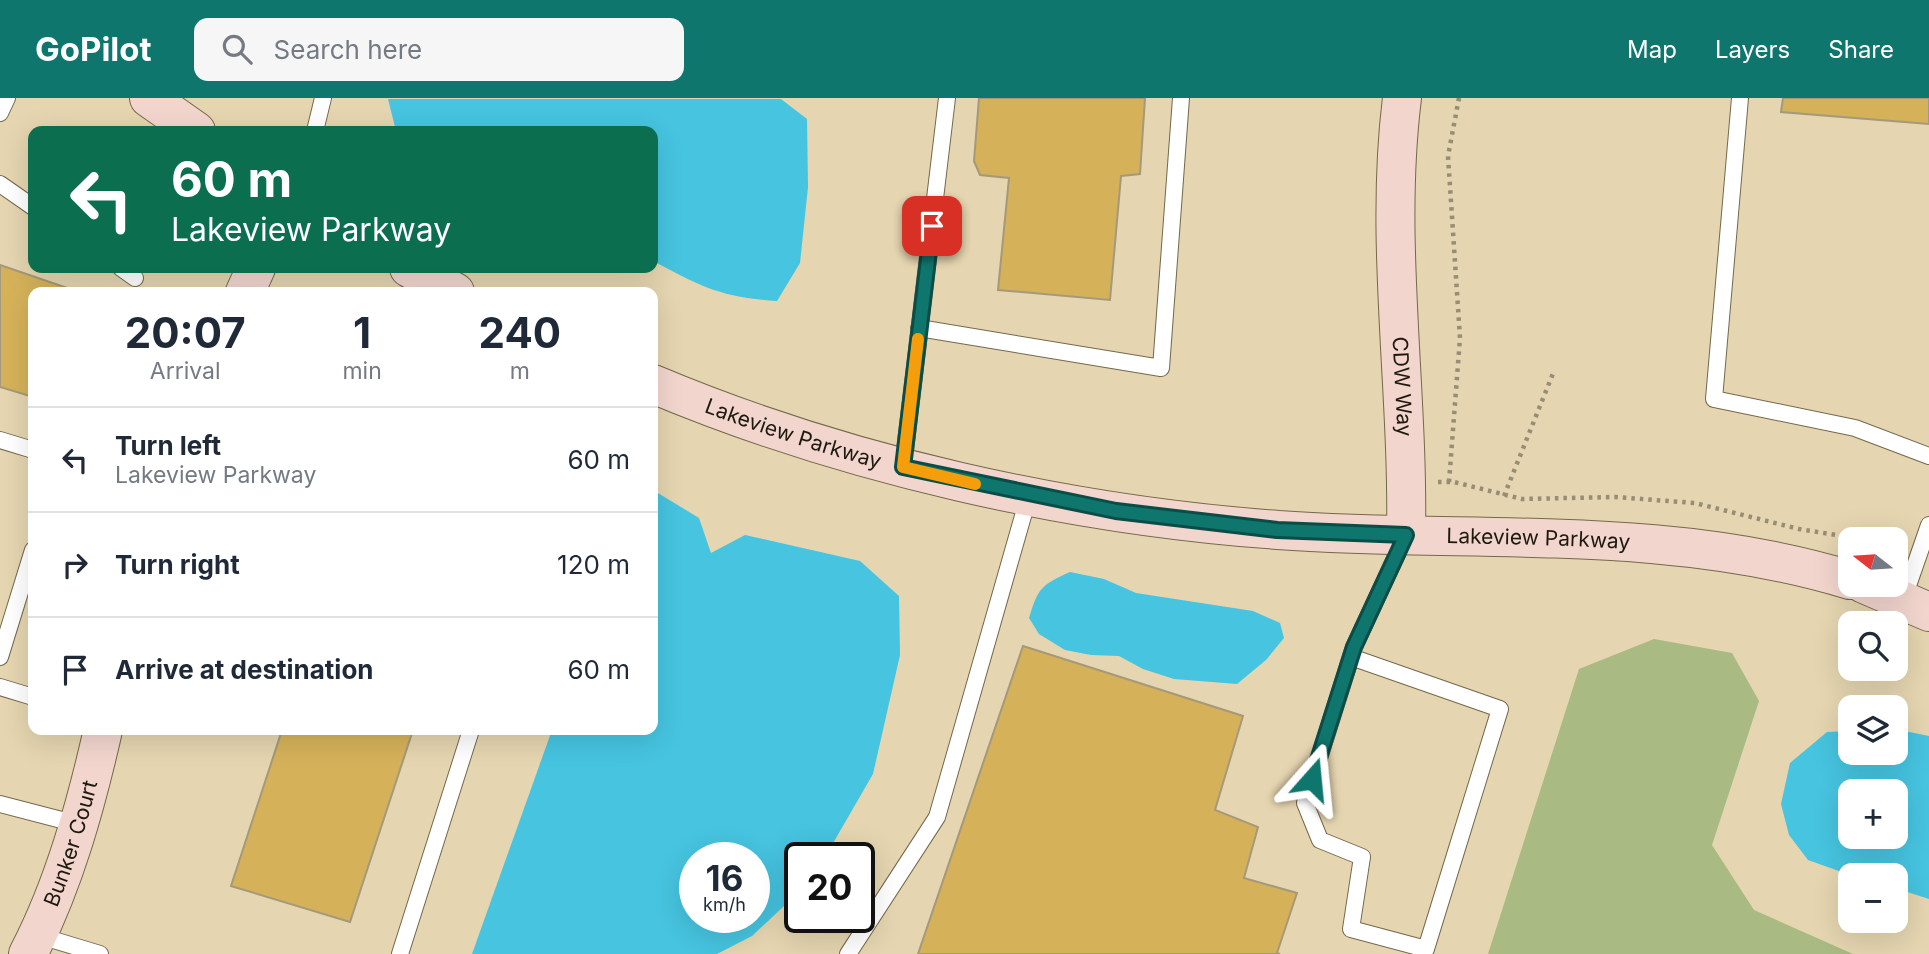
<!DOCTYPE html>
<html lang="en">
<head>
<meta charset="utf-8">
<style>
	body { margin:0; font-family:Inter,sans-serif; background:#f6f6f7; color:#1f2937; height:100vh; display:flex; flex-direction:column; font-size:26px; white-space:nowrap }
	* { box-sizing:border-box; margin:0 }
	p { font-size:23px; color:#747a83 }
	.icon { flex:none; width:38px; height:38px; fill:none; stroke:currentColor; stroke-width:2; stroke-linecap:round; stroke-linejoin:round }
	.map { position:relative; flex:1; overflow:hidden }
	.details { position:absolute; left:28px; top:189px; width:630px; height:448px; display:flex; flex-direction:column; background:#fff; border-radius:14px; box-shadow:0 7px 28px #0002 }
	.details>* { flex:none }
	.top-card { position:absolute; left:28px; top:28px; width:630px; height:147px; border-radius:14px; box-shadow:0 7px 28px #0002; background:#0b6e4f; color:#fff; overflow:hidden }
	.needle { width:46px; rotate:287deg }
	.buttons { position:absolute; left:1838px; top:429px; display:grid; gap:14px }
	.buttons a { display:grid; place-items:center; width:70px; height:70px; border-radius:14px; background:#fff; box-shadow:0 7px 28px #0002; font-size:35px }
	.speed { position:absolute; left:679px; top:744px; display:flex; gap:14px; font-size:35px; font-weight:700; text-align:center }
	.speed>* { display:grid; place-content:center; width:91px; height:91px; border-radius:50%; background:#fff; box-shadow:0 7px 28px #0002; line-height:1 }
	.speed small { font-size:18px; font-weight:400 }
	.speed .limit { border:4px solid #111; border-radius:10px; background:#fff; color:#111 }
	.pin { position:absolute; display:grid; place-items:center; width:60px; height:60px; color:#fff; margin:-30px; border-radius:14px; box-shadow:0 4px 10px #0006 }
	.me { position:absolute; width:77px; margin:-38px; rotate:18deg; stroke-linejoin:round; filter:drop-shadow(0 0 5px #0008) }
	.turn { display:flex; align-items:center; gap:24px; height:147px; padding:0 28px; font-size:32px }
	.turn .icon { width:91px; height:91px; stroke-width:2.5 }
	.turn b { display:block; font-size:49px; line-height:60px }
	.eta { display:flex; justify-content:space-evenly; align-items:center; height:119px; text-align:center }
	.eta b { font-size:42px; font-weight:700; line-height:49px }
	ul { padding:0; list-style:none }
	li { display:flex; align-items:center; gap:21px; height:105px; padding:0 28px; border-top:2px solid #e0e1e3 }
	li div { flex:1 }
	li b { display:block; font-size:26px }
	li em { font-style:normal }
	header { display:flex; align-items:center; gap:42px; box-sizing:border-box; height:98px; padding:0 35px; background:#0f766e; color:#fff }
	header strong { font-size:33px }
	nav { display:flex; gap:38px; margin-inline-start:auto; font-size:24px }
	.search { width:490px; height:63px; background:#f6f6f7; display:flex; align-items:center; gap:18px; box-sizing:border-box; padding:0 24px; border-radius:14px; color:#747a83; font-size:26px }
	.map>svg:first-child { display:block }
	.built { fill:#e5d5b0; fill-rule:evenodd }
	.green { fill:#a9ba82 }
	.water { fill:#46c4e0; fill-rule:evenodd }
	.building { fill:#d5b25a; stroke:#a5997b; stroke-width:2 }
	.lines { fill:none; stroke-linecap:round; stroke-linejoin:round }
	.lane-casing { stroke:#74684c; stroke-width:18 }
	.secondary-casing { stroke:#74684c; stroke-width:40 }
	.path { stroke:#978d76; stroke-width:4.5; stroke-dasharray:3.5 5; stroke-linecap:butt }
	.lane { stroke:#fff; stroke-width:16 }
	.secondary { stroke:#f2d6ce; stroke-width:38 }
	.route-casing { stroke:#0a4d48; stroke-width:18 }
	.route { stroke:#0f766e; stroke-width:12 }
	.slow { stroke:#f59e0b; stroke-width:12 }
	.labels { text-anchor:middle; stroke-width:5; stroke-linejoin:round; paint-order:stroke }
	.street-label { font-size:21px; fill:#1d190d; stroke:#efe1c2 }
</style>
</head>
<body>
<header>
<strong>GoPilot</strong>
<div class="search"><svg class="icon" aria-label="search" viewBox="0 0 24 24"><circle cx="10" cy="10" r="6"/><path d="M15 15l6 6"/></svg>Search here</div>
<nav><a>Map</a><a>Layers</a><a>Share</a></nav>
</header>
<div class="map">
<svg width="1929" height="856" viewBox="0 0 1929 856">
	<rect width="100%" height="100%" fill="#efe1c2"/>
	<path class="built" d="M0,0h1929v856h-1929zM33,33h620v137h-620zM33,194h620v438h-620zM1850,441h45v45h-45zM1850,525h45v45h-45zM1850,609h45v45h-45zM1850,693h45v45h-45zM695,760h59v59h-59zM800,760h59v59h-59zM1850,777h45v45h-45z"/>
	<path class="green" d="M1654,541l78,14 27,48 -47,144 42,65 99,44h-365l91,-285z"/>
	<path class="water" d="M388,1h393l26,20 1,68 -8,76 -23,38c-57,-4 -75,-14 -124,-40v-130h-257z
		M653,392l46,28 12,35 34,-18 115,26 39,35 1,59 -27,119 -48,83 -25,1v33l-48,45 -35,18h-245l80,-224h101zM695,760h59v59h-59z
		M1070,474l34,7 32,14 117,18 27,12 4,15 -18,22 -29,24 -63,-5 -31,-10 -24,-13 -28,-1 -26,-5 -26,-16 -10,-16c9,-30 12,-33 41,-46z
		M1895,631l34,7v163l-34,-11v-13h-45l-42,-15 -19,-25 -8,-31 9,-41 37,-31 23,-1v21h45zM1850,693h45v45h-45z"/>
	<path class="building" d="M979,0h166l-5,76 -19,2 -11,124 -112,-10 11,-112 -29,-3 -6,-14z
		M1783,0h146v26l-148,-12z
		M0,167l79,27h-46v105l-33,-10z
		M1023,548l220,70 -28,94 43,17 -14,51 53,15 -20,60 3,1h-362z
		M282,632h131l-63,192 -119,-36z"/>
	<g class="lines">
		<defs>
			<path id="lane" d="M1740,0l-26,301 141,29 74,28
				M0,15l7,-15
				M315,33l8,-33
				M0,86l33,23
				M121,170l14,10
				M919,230l242,40 20,-270
				M0,342l33,10
				M903,369l44,-369
				M1903,502l26,-75
				M0,559l33,-107
				M1351,559l149,52 -74,240 -75,-20 11,-72 -42,-17 -15,-37 49,-156 51,-110
				M0,589l33,10
				M0,706l77,20
				M37,837l63,19
				M400,856l71,-224
				M848,856l89,-137 92,-322"/>
			<g id="secondary">
				<path d="M149,0l47,33"/>
				<path id="s1" d="M1402,0c-18,144 7,292 4,437"/>
				<path d="M409,170l46,24"/>
				<path d="M245,194l11,-24"/>
				<path id="s2" d="M653,286c193,81 416,131 625,146 191,14 385,-7 572,50"/>
				<path d="M1864,486l65,28"/>
				<path id="s3" d="M28,856c36,-69 58,-149 75,-224"/>
			</g>
		</defs>
		<use href="#lane" class="lane-casing"/>
		<use href="#secondary" class="secondary-casing"/>
		<path class="path" d="M1438,384h16l68,17 93,-2 80,6 104,26 62,10
			M1449,384l11,-144 -12,-182 11,-58
			M1504,398l50,-125"/>
		<use href="#lane" class="lane"/>
		<use href="#secondary" class="secondary"/>
	</g>
	<g class="lines">
		<defs>
			<path id="route" d="M932,128l-29,241 213,44 161,19 129,5 -52,112 -42,132"/>
		</defs>
		<use href="#route" class="route-casing"/>
		<use href="#route" class="route"/>
		<path class="slow" d="M918,241l-15,128 72,17"/>
	</g>
	<g class="labels">
		<g class="street-label">
			<text dy="7" stroke="none"><textPath href="#s1" startOffset="289">CDW Way</textPath></text>
			<text dy="7" stroke="none"><textPath href="#s2" startOffset="149">Lakeview Parkway</textPath></text>
			<text dy="7" stroke="none"><textPath href="#s2" startOffset="905">Lakeview Parkway</textPath></text>
			<text dy="7" stroke="none"><textPath href="#s3" startOffset="119">Bunker Court</textPath></text>
		</g>
	</g>
</svg>
<div class="buttons">
<a><svg class="needle" viewBox="-14 -14 28 28"><path d="M0-13l5 13h-10z" fill="#e53935"/><path d="M0 13l5-13h-10z" fill="#747a83"/></svg></a>
<a><svg class="icon" aria-label="search" viewBox="0 0 24 24"><circle cx="10" cy="10" r="6"/><path d="M15 15l6 6"/></svg></a>
<a><svg class="icon" aria-label="layers" viewBox="0 0 24 24"><path d="M12 4l9 5-9 5-9-5zM3 14l9 5 9-5"/></svg></a>
<a>+</a>
<a>−</a>
</div>
<div class="speed"><div>16<small>km/h</small></div><div class="limit">20</div></div>
<div class="pin" style="left:932px;top:128px;background:#d93025"><svg class="icon" aria-label="arrive" viewBox="0 0 24 24"><path d="M6 21V4h12l-3 4 3 4H6"/></svg></div>
<svg class="me" style="left:1312px;top:681px" viewBox="-20 -20 40 40"><path d="M0-17L14 15 0 8-14 15z" fill="#0f766e" stroke="#fff" stroke-width="4"/></svg>
<div class="top-card">
<div class="turn"><svg class="icon" aria-label="left" viewBox="0 0 24 24"><path d="M17 20v-9H6M10 6l-5 5 5 5"/></svg><div><b>60 m</b>Lakeview Parkway</div></div>
</div>
<section class="details">
<div class="eta">
<div><b>20:07</b><p>Arrival</p></div>
<div><b>1</b><p>min</p></div>
<div><b>240</b><p>m</p></div>
</div>
<ul>
<li><svg class="icon" aria-label="left" viewBox="0 0 24 24"><path d="M17 20v-9H6M10 6l-5 5 5 5"/></svg><div><b>Turn left</b><p>Lakeview Parkway</p></div><em>60 m</em></li>
<li><svg class="icon" aria-label="right" viewBox="0 0 24 24"><path d="M7 20v-9h11M14 6l5 5-5 5"/></svg><div><b>Turn right</b></div><em>120 m</em></li>
<li><svg class="icon" aria-label="arrive" viewBox="0 0 24 24"><path d="M6 21V4h12l-3 4 3 4H6"/></svg><div><b>Arrive at destination</b></div><em>60 m</em></li>
</ul>
</section>
</div>
</body>
</html>
